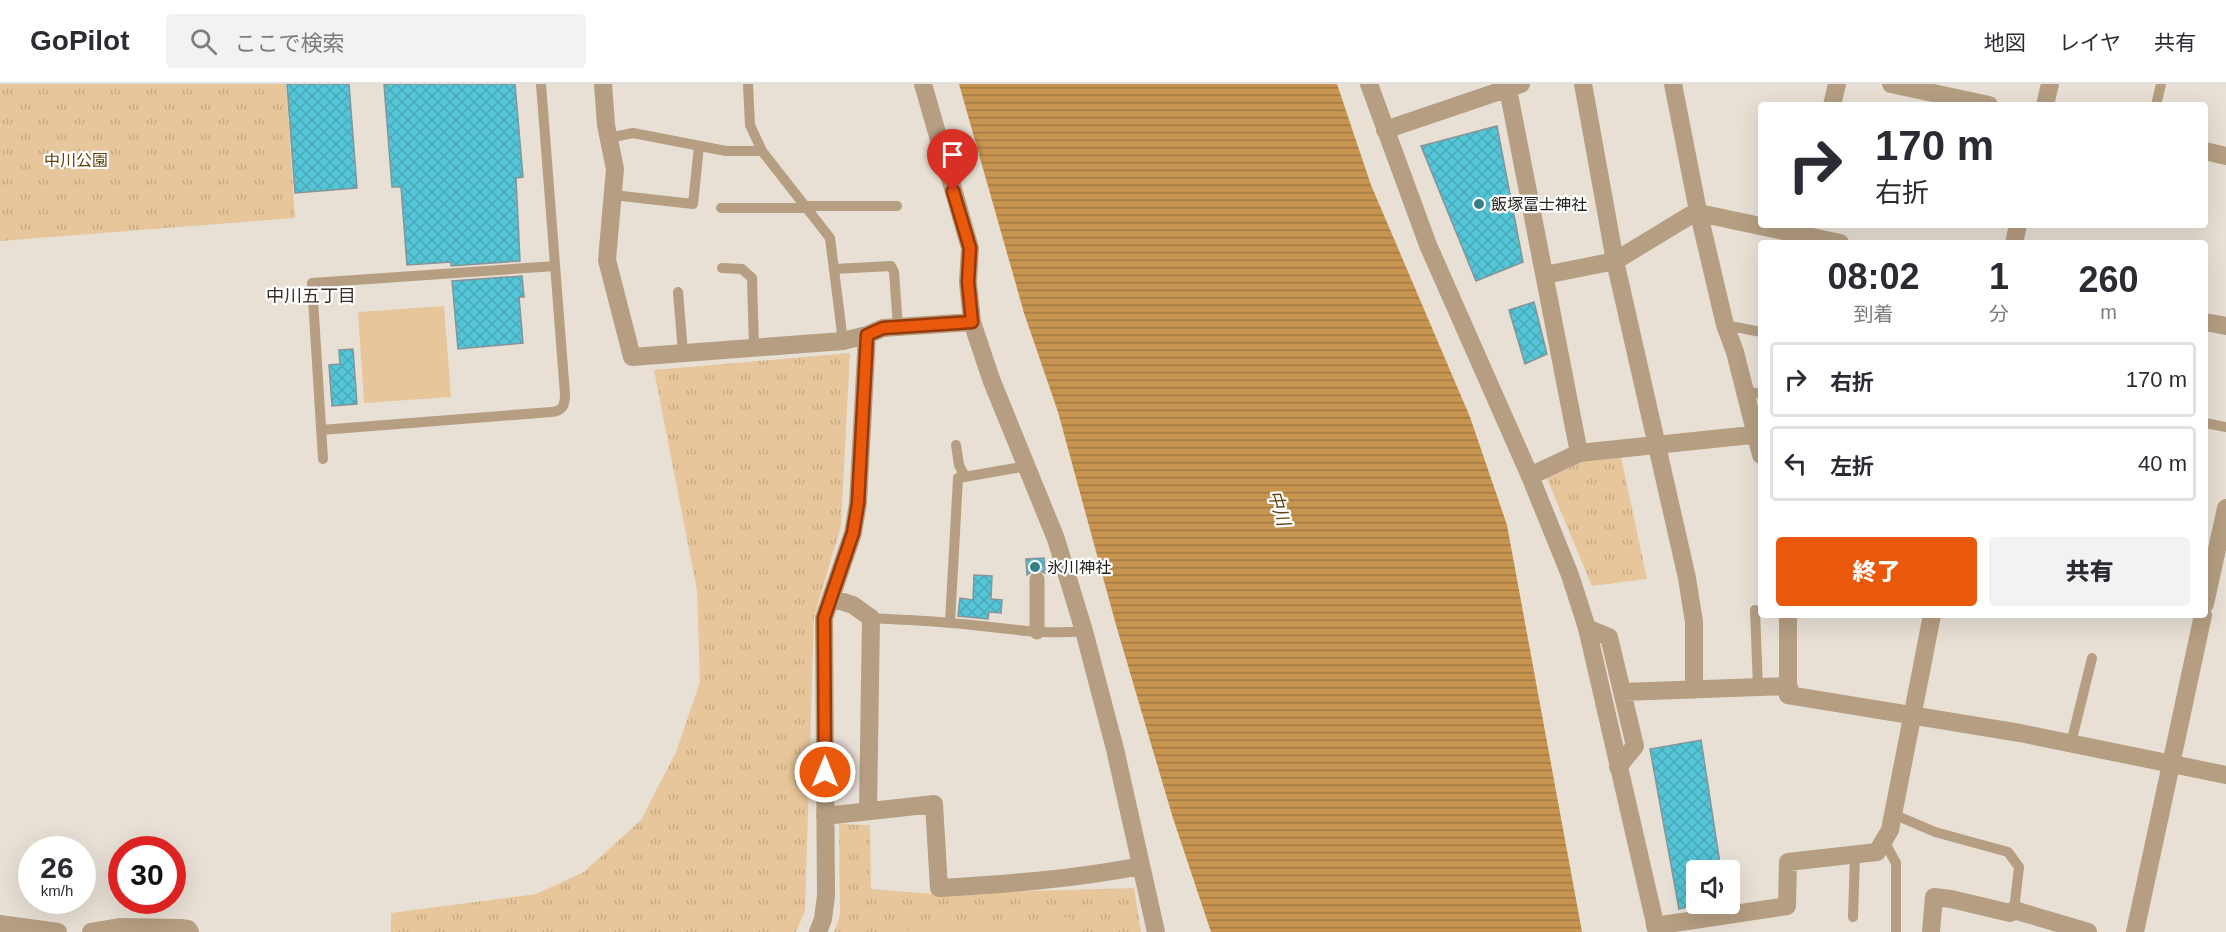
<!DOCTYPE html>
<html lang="ja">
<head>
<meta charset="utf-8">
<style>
	body { margin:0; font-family:Helvetica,"Noto Sans JP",sans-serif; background:#f2f2f3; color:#2b2b33; height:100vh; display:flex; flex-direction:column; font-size:22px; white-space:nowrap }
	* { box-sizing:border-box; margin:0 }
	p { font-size:20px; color:#7c7c81 }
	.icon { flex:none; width:33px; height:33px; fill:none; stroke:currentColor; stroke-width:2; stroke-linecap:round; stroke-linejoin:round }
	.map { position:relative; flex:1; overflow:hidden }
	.side { position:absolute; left:1758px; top:156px; width:450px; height:378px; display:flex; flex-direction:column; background:#fff; border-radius:6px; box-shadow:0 6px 24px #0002 }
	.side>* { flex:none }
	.guide { position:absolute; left:1758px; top:18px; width:450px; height:126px; border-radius:6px; box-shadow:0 6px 24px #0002; background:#fff; color:#2b2b33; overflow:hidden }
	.controls { position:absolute; left:1686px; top:776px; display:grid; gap:12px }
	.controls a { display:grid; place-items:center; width:54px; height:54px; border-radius:6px; background:#fff; box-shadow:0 6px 24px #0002; font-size:30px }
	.speed { position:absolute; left:18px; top:752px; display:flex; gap:12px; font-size:30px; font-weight:700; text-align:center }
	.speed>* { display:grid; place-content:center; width:78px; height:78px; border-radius:50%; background:#fff; box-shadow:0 6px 24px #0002; line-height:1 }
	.speed small { font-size:15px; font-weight:400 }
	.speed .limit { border:9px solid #d22; background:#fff; color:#111 }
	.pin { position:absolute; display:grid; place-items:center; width:51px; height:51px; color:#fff; margin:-62px -26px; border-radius:50% 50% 50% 0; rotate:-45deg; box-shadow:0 0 6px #0007 }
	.pin .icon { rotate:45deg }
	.me { position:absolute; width:66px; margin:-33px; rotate:0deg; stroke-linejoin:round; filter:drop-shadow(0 0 4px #0008) }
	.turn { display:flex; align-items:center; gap:21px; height:126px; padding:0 18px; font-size:27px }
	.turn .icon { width:78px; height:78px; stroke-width:2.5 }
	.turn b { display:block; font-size:42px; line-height:51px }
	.eta { display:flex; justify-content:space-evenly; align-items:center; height:102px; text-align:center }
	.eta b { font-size:36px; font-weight:800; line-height:42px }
	.primary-button { display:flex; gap:12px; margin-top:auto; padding:12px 18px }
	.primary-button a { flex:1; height:69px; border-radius:6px; background:#ea580c; color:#fff; font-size:24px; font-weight:800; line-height:69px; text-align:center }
	.primary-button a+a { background:#f2f2f3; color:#2b2b33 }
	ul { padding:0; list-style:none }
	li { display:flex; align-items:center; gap:18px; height:75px; margin:0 12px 9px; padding:0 6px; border:3px solid #e1e1e2; border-radius:6px }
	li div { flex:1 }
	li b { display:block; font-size:22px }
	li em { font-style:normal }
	header { display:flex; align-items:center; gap:36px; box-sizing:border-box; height:84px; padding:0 30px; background:#fff; border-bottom:2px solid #e1e1e2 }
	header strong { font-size:28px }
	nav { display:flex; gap:33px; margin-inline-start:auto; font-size:21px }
	.search { width:420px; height:54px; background:#f2f2f3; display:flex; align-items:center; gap:15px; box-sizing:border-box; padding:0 21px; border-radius:6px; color:#7c7c81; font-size:22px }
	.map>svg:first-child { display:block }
	.grass { fill:url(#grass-tufts) }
	.pitch { fill:#e8c69b }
	.water { fill:url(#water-rules) }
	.building { fill:url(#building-cross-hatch); stroke:#869497; stroke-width:1.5 }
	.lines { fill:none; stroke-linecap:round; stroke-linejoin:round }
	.service { stroke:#b59e82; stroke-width:10 }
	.pedestrian { stroke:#b59e82; stroke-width:15 }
	.minor { stroke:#b59e82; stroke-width:18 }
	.tertiary { stroke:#b59e82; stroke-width:18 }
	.route-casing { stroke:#983908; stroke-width:15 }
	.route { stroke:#ea580c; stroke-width:10 }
	.poi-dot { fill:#367d88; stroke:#fff; stroke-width:2 }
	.labels { text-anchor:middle; stroke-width:4.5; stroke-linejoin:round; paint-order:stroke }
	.park-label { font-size:16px; fill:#613f06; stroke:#fff }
	.poi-label { font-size:16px; fill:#221f1b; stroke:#fff; text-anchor:start }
	.neighbourhood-label { font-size:18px; fill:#362f27; stroke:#fff }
	.water-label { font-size:18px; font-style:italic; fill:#66440e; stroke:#fff }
</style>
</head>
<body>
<header>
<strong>GoPilot</strong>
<div class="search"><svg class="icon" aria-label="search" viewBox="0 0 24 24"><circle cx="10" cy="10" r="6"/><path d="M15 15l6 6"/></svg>ここで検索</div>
<nav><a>地図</a><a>レイヤ</a><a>共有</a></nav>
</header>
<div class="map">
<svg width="2226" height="848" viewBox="0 0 2226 848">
	<defs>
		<pattern id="grass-tufts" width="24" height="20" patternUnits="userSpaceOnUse" patternTransform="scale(1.5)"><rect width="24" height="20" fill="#e8c69b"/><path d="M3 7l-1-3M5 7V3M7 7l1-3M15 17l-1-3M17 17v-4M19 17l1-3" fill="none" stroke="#c7aa85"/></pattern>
		<pattern id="water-rules" width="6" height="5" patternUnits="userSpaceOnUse" patternTransform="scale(1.5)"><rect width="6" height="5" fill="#c89551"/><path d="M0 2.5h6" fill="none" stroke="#a27942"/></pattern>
		<pattern id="building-cross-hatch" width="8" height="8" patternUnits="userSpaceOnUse" patternTransform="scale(1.5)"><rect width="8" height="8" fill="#54c5d7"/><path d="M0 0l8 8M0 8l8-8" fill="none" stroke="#49a9b8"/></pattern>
	</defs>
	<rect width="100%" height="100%" fill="#e8e0d5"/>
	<path class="grass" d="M0,0h286l9,134 -295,23z
		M850,269l-9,173 -27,91 -9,294 -9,21h-405v-19l145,-19 48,-22 57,-52 35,-68 24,-70 -3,-92 -43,-220z
		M1620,368l27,127 -55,7 -47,-112 34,-17z
		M839,740l31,1 1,64 64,5 199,-6 7,44h-307l6,-17z"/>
	<path class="pitch" d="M444,222l7,91 -87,6 -6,-91z
		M1070,833l1,15h-196z"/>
	<path class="water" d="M959,0h378l34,101 99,232 37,108 75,407h-371l-39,-117 -56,-190 -58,-213 -34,-99z"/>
	<path class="building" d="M287,0h62l8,104 -62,5z
		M384,0h131l8,93 -7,1 4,83 -69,5v-4l-44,3 -6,-78h-9z
		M1497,42l26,136 -47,19 -55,-135z
		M522,192l2,21h-5l4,46 -65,6 -6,-68z
		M1534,218l13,52 -22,10 -16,-54z
		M353,265l4,55 -25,2 -3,-41 11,-1 -1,-14z
		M1044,474l1,15 -9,-4 -9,6 -1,-16z
		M974,491l18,1 -1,23 11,1 -1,13 -12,-1 -1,7 -30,-3 2,-18 13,2z
		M1701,656l20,130h-25v35l-17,4 -29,-160z"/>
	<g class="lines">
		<path class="service" d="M748,0l2,41 12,26 68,87 13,103
			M2156,21l5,-21
			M609,54l24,-5 93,18h36
			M613,111l80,9 6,-58
			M805,122h92
			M721,124h86
			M722,184l20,1 10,9 2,70
			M834,185l57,-3 3,6 4,55
			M678,208l5,61
			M1725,241l36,7
			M1744,307l17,3
			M2205,339l21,4
			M321,346l230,-18c12,-1 14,-7 14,-18l-24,-310
			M956,361l3,20 6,12
			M323,375l-11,-176 243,-17
			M1755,526l3,78
			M871,534c27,2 53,2 79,5 45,3 89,13 134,8
			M950,539l8,-145 69,-12
			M2071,659l21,-85
			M1893,730l42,18 73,20 11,15 -5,43
			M1884,757l12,22v69
			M1853,833l2,-62"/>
		<path class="pedestrian" d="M1037,548v-53"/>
		<path class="minor" d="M603,0l3,41 9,44 -8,91 25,97 211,-16 24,-6 16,-7 89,-6
			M923,0l47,164 -2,34 4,40 19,57 65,160 28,92 31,118 41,183
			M1507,0l72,369
			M1583,0l32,177 72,317 7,44v68
			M1673,0l24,122 28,119 10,27 26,103
			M1891,0l98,21
			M1832,21l5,-21
			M2045,21l5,-21
			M1385,46l136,-46
			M2205,67l21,5
			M1699,129l141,30
			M2014,159l4,-18
			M1545,191l70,-14 84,-51
			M2205,238l21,4
			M1530,392l49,-23 182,-19
			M831,514l22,7 18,13 -3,193
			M2205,520l21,-96
			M1587,544l22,9 26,109 -17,21
			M1623,608l166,-6
			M1788,611v-80
			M825,732l109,-12 5,84c67,-4 136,-9 202,-22
			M0,840l58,8
			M1655,842l132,-20 1,-44 89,-10 13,-22 42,-215
			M91,848l30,-5 60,1 7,1 2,3
			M818,848l5,-13 3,-23 -2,-278 29,-85 5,-30 9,-168
			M1931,848l3,-35 17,2 59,14 4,-3 74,22
			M2135,848l68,-317"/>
		<path class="tertiary" d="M1369,0l59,161 102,231 40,99 17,53 70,304
			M1788,611l232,38 206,42"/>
	</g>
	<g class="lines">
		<defs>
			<path id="route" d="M825,688l-1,-154 29,-85 5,-30 9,-168 16,-7 89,-6 -4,-40 2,-34 -17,-57"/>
		</defs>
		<use href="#route" class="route-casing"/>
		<use href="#route" class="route"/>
	</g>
	<g class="poi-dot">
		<circle cx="1479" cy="120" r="6"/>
		<circle cx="1035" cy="483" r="6"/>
	</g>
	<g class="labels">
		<g class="park-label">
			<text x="76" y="82">中川公園</text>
		</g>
		<g class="poi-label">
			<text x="1491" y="126">飯塚冨士神社</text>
			<text x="1047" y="489">氷川神社</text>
		</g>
		<g class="neighbourhood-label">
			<text x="311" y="218">中川五丁目</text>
		</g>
		<g class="water-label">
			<text transform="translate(1279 424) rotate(73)" y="6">中川</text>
		</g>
	</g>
</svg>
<div class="controls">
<a><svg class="icon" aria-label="sound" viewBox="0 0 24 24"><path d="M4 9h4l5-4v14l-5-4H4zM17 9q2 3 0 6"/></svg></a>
</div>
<div class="speed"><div>26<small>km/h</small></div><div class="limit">30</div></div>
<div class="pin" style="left:953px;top:107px;background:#d93025"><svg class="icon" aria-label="arrive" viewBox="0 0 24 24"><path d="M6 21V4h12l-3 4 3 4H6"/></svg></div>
<svg class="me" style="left:825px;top:688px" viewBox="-20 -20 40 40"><circle r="17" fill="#ea580c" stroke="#fff" stroke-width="3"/><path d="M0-11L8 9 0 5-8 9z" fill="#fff"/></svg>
<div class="guide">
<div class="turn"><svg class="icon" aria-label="right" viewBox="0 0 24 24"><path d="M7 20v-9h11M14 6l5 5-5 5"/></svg><div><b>170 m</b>右折</div></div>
</div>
<section class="side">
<div class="eta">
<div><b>08:02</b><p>到着</p></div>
<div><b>1</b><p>分</p></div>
<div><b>260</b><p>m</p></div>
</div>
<ul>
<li><svg class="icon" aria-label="right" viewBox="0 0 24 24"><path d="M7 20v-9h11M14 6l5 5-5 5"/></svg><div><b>右折</b></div><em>170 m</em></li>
<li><svg class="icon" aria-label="left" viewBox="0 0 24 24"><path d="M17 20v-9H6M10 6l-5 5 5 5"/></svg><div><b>左折</b></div><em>40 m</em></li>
</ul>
<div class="primary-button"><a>終了</a><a>共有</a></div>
</section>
</div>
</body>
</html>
